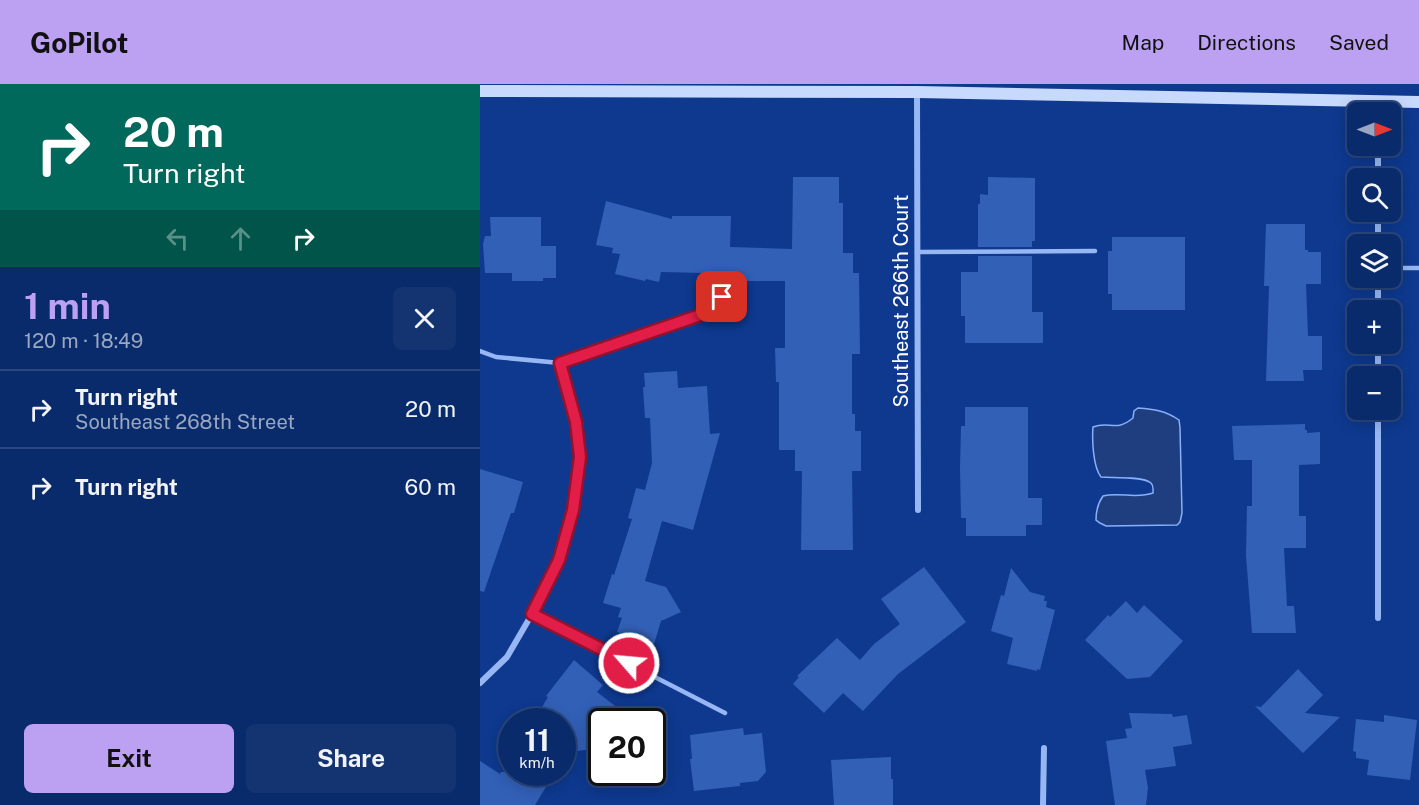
<!DOCTYPE html>
<html lang="en">
<head>
<meta charset="utf-8">
<style>
	body { margin:0; font-family:"Public Sans",sans-serif; background:#133371; color:#f1f3f6; height:100vh; display:flex; flex-direction:column; font-size:22px; white-space:nowrap }
	* { box-sizing:border-box; margin:0 }
	p { font-size:20px; color:#99a7c1 }
	.icon { flex:none; width:33px; height:33px; fill:none; stroke:currentColor; stroke-width:2; stroke-linecap:round; stroke-linejoin:round }
	.map { position:relative; flex:1; overflow:hidden }
	.panel { display:flex; flex-direction:column; background:#0a2b6b; width:480px }
	.panel>* { flex:none }
	.banner { background:#00695c; color:#fff; overflow:hidden }
	.needle { width:39px; rotate:90deg }
	.tools { position:absolute; left:867px; top:18px; display:grid; gap:12px }
	.tools a { display:grid; place-items:center; width:54px; height:54px; border-radius:9px; background:#0a2b6b; box-shadow:0 3px 15px #0003,0 0 0 2px #2a477e; font-size:30px }
	.speed { position:absolute; left:18px; top:624px; display:flex; gap:12px; font-size:30px; font-weight:700; text-align:center }
	.speed>* { display:grid; place-content:center; width:78px; height:78px; border-radius:50%; background:#0a2b6b; box-shadow:0 3px 15px #0003,0 0 0 2px #2a477e; line-height:1 }
	.speed small { font-size:15px; font-weight:400 }
	.speed .limit { border:3px solid #111; border-radius:9px; background:#fff; color:#111 }
	.pin { position:absolute; display:grid; place-items:center; width:51px; height:51px; color:#fff; margin:-26px; border-radius:12px; box-shadow:0 3px 9px #0006 }
	.me { position:absolute; width:66px; margin:-33px; rotate:297deg; stroke-linejoin:round; filter:drop-shadow(0 0 4px #0008) }
	.turn { display:flex; align-items:center; gap:21px; height:126px; padding:0 24px; font-size:27px }
	.turn .icon { width:78px; height:78px; stroke-width:2.5 }
	.turn b { display:block; font-size:42px; line-height:51px }
	.lanes { display:flex; align-items:center; height:57px; padding:0 24px; background:#0003; justify-content:center; gap:30px; direction:ltr }
	.lanes .off { opacity:.35 }
	.round { display:grid; place-items:center; flex:none; width:63px; height:63px; border-radius:9px; background:#133371 }
	.headline { display:flex; align-items:center; justify-content:space-between; height:102px; padding:0 24px }
	h1 { font-size:36px; font-weight:700; line-height:45px; color:#bca0f2 }
	.primary-button { display:flex; gap:12px; margin-top:auto; padding:12px 24px }
	.primary-button a { flex:1; height:69px; border-radius:9px; background:#bca0f2; color:#111; font-size:24px; font-weight:700; line-height:69px; text-align:center }
	.primary-button a+a { background:#133371; color:#f1f3f6 }
	ul { padding:0; list-style:none }
	li { display:flex; align-items:center; gap:18px; height:78px; padding:0 24px; border-top:2px solid #2a477e }
	li div { flex:1 }
	li b { display:block; font-size:22px }
	li em { font-style:normal }
	header { display:flex; align-items:center; gap:36px; box-sizing:border-box; height:84px; padding:0 30px; background:#bca0f2; color:#111 }
	header strong { font-size:28px }
	nav { display:flex; gap:33px; margin-inline-start:auto; font-size:21px }
	main { display:flex; flex:1; min-height:0 }
	.map>svg:first-child { display:block }
	.water { fill:#1e3e7f; stroke:#88b0f8; stroke-width:1.5 }
	.building { fill:#3260b7 }
	.lines { fill:none; stroke-linecap:round; stroke-linejoin:round }
	.service { stroke:#97b7f4; stroke-width:4.5 }
	.minor { stroke:#97b7f4; stroke-width:6 }
	.secondary { stroke:#c7d9fd; stroke-width:12 }
	.route-casing { stroke:#92132f; stroke-width:15 }
	.route { stroke:#e11d48; stroke-width:10 }
	.labels { text-anchor:middle; stroke-width:5; stroke-linejoin:round; paint-order:stroke }
	.street-label { font-size:20px; fill:#fff; stroke:#0e398f }
</style>
</head>
<body>
<header>
<strong>GoPilot</strong>
<nav><a>Map</a><a>Directions</a><a>Saved</a></nav>
</header>
<main>
<section class="panel">
<div class="banner">
<div class="turn"><svg class="icon" aria-label="right" viewBox="0 0 24 24"><path d="M7 20v-9h11M14 6l5 5-5 5"/></svg><div><b>20 m</b>Turn right</div></div>
<div class="lanes"><svg class="icon off" aria-label="left" viewBox="0 0 24 24"><path d="M17 20v-9H6M10 6l-5 5 5 5"/></svg><svg class="icon off" aria-label="ahead" viewBox="0 0 24 24"><path d="M12 20V5M6 11l6-6 6 6"/></svg><svg class="icon" aria-label="right" viewBox="0 0 24 24"><path d="M7 20v-9h11M14 6l5 5-5 5"/></svg></div>
</div>
<div class="headline"><div><h1>1 min</h1><p>120 m · 18:49</p></div><a class="round"><svg class="icon" aria-label="close" viewBox="0 0 24 24"><path d="M6 6l12 12M18 6L6 18"/></svg></a></div>
<ul>
<li><svg class="icon" aria-label="right" viewBox="0 0 24 24"><path d="M7 20v-9h11M14 6l5 5-5 5"/></svg><div><b>Turn right</b><p>Southeast 268th Street</p></div><em>20 m</em></li>
<li><svg class="icon" aria-label="right" viewBox="0 0 24 24"><path d="M7 20v-9h11M14 6l5 5-5 5"/></svg><div><b>Turn right</b></div><em>60 m</em></li>
</ul>
<div class="primary-button"><a>Exit</a><a>Share</a></div>
</section>
<div class="map">
<svg width="939" height="721" viewBox="0 0 939 721">
	<rect width="100%" height="100%" fill="#0e398f"/>
	<path class="water" d="M658,324c16,1 28,3 41,12l1,8 2,85 -2,9 -3,3 -71,1 -6,-3 -4,-3c0,-10 2,-17 7,-24 16,-4 34,3 50,-3 0,-4 1,-7 -2,-10 -8,-7 -39,-5 -50,-6 -8,-10 -9,-37 -8,-50 17,-7 22,6 40,-9l1,-7z"/>
	<path class="building" d="M313,93h46v26h4v50h10v20h6l1,81h-8v60h3v17h6v40h-9l1,79h-52l1,-79h-7v-21h-16v-68h-3l-1,-34h10v-67h-50v1h-30v-9l-44,-1 -2,10 -13,-3 -1,2 -30,-7 5,-20 -8,-1 1,-5 -17,-3 10,-44 66,18v-3h59l-1,31 62,2z
		M508,93l47,1v63h-3v6h-54v-43h2v-10l8,1z
		M10,133h51v29h15v32h-13v3h-31v-8h-27l-2,-29 2,-8h6z
		M786,140h39v26h3v2h13v32h-15l2,52h14v34h-19l1,11h-38l3,-95h-5z
		M632,153h73v73h-73v-16h-4v-43h4z
		M498,172h54v56h11v31h-78v-27h-4v-44h17z
		M197,287l1,17 29,-2 3,48 10,-1 -27,97 -31,-9 -17,60 21,6 15,25 -20,9 -7,23 -37,-12 5,-14 -4,-1 3,-9 -18,-5 9,-29 2,1 18,-56 -4,-1 8,-30 9,2 7,-27 -2,-45h-5l-2,-31h2l-1,-14z
		M485,323h63v91h14v27h-16v11h-60v-18h-5l-1,-50 1,-42h4z
		M825,340v6h2v3l13,-1v32l-21,1v51h7v32h-22l3,58h7l2,27h-44l-6,-78 1,-49h5v-46h-18l-2,-34z
		M0,385l43,13 -9,31h-3l-27,79 -4,-1z
		M444,483l42,55 -68,52 -35,37 -20,-18 -19,20 -31,-29 6,-7 -2,-1 40,-38 23,22 14,-16 26,-20 -19,-25z
		M531,484l19,24 15,4 -1,5h3l-1,6 9,3 -15,60 -3,-1v2l-30,-7 6,-26 -22,-7 10,-36 3,1z
		M646,517l11,12 7,-8 39,36 -33,36 -23,2 -42,-39 23,-25 2,2z
		M94,576l29,25 -6,7 22,17 -8,13h-9v12l-4,5v9l-27,4 -9,-7v-23h-29l15,-25 -2,-1z
		M818,585l25,26 -18,18 35,4 -37,36 -48,-47 6,1z
		M649,629l43,1 1,3 14,-2 5,29 -19,3 3,19 -31,4 3,18 -2,17h-31l-9,-64 21,-3 -2,-9 7,-1z
		M904,631l33,5 -7,60 -43,-5 2,-15 -13,-2v-6l-3,-1 3,-32 28,3z
		M263,644l1,7 18,-2 4,39 -8,9 -18,2v3l-46,5 -4,-32h2l-2,-24z
		M411,673v22h2v26h-59l-3,-45z
		M0,677l20,13 1,-2h54l-20,33h-55z"/>
	<g class="lines">
		<path class="service" d="M437,168l178,-1
			M910,184h29
			M0,267l16,6 64,6 155,-53 7,-13
			M52,530l193,99"/>
		<path class="minor" d="M437,8l1,418
			M898,18v10
			M898,62v32
			M898,128v32
			M898,194v32
			M898,260v32
			M898,326v208
			M0,599l27,-26 25,-43 27,-54 14,-50 7,-53 -4,-35 -16,-59
			M563,721l1,-57"/>
		<path class="secondary" d="M0,7l437,1 502,10"/>
	</g>
	<g class="lines">
		<defs>
			<path id="route" d="M149,579l-97,-49 27,-54 14,-50 7,-53 -4,-35 -16,-59 155,-53 7,-13"/>
		</defs>
		<use href="#route" class="route-casing"/>
		<use href="#route" class="route"/>
	</g>
	<g class="labels">
		<g class="street-label">
			<text transform="translate(421 217) rotate(-90)" y="7">Southeast 266th Court</text>
		</g>
	</g>
</svg>
<div class="tools">
<a><svg class="needle" viewBox="-14 -14 28 28"><path d="M0-13l5 13h-10z" fill="#e53935"/><path d="M0 13l5-13h-10z" fill="#99a7c1"/></svg></a>
<a><svg class="icon" aria-label="search" viewBox="0 0 24 24"><circle cx="10" cy="10" r="6"/><path d="M15 15l6 6"/></svg></a>
<a><svg class="icon" aria-label="layers" viewBox="0 0 24 24"><path d="M12 4l9 5-9 5-9-5zM3 14l9 5 9-5"/></svg></a>
<a>+</a>
<a>−</a>
</div>
<div class="speed"><div>11<small>km/h</small></div><div class="limit">20</div></div>
<div class="pin" style="left:242px;top:213px;background:#d93025"><svg class="icon" aria-label="arrive" viewBox="0 0 24 24"><path d="M6 21V4h12l-3 4 3 4H6"/></svg></div>
<svg class="me" style="left:149px;top:579px" viewBox="-20 -20 40 40"><circle r="17" fill="#e11d48" stroke="#fff" stroke-width="3"/><path d="M0-11L8 9 0 5-8 9z" fill="#fff"/></svg>
</div>
</main>
</body>
</html>
